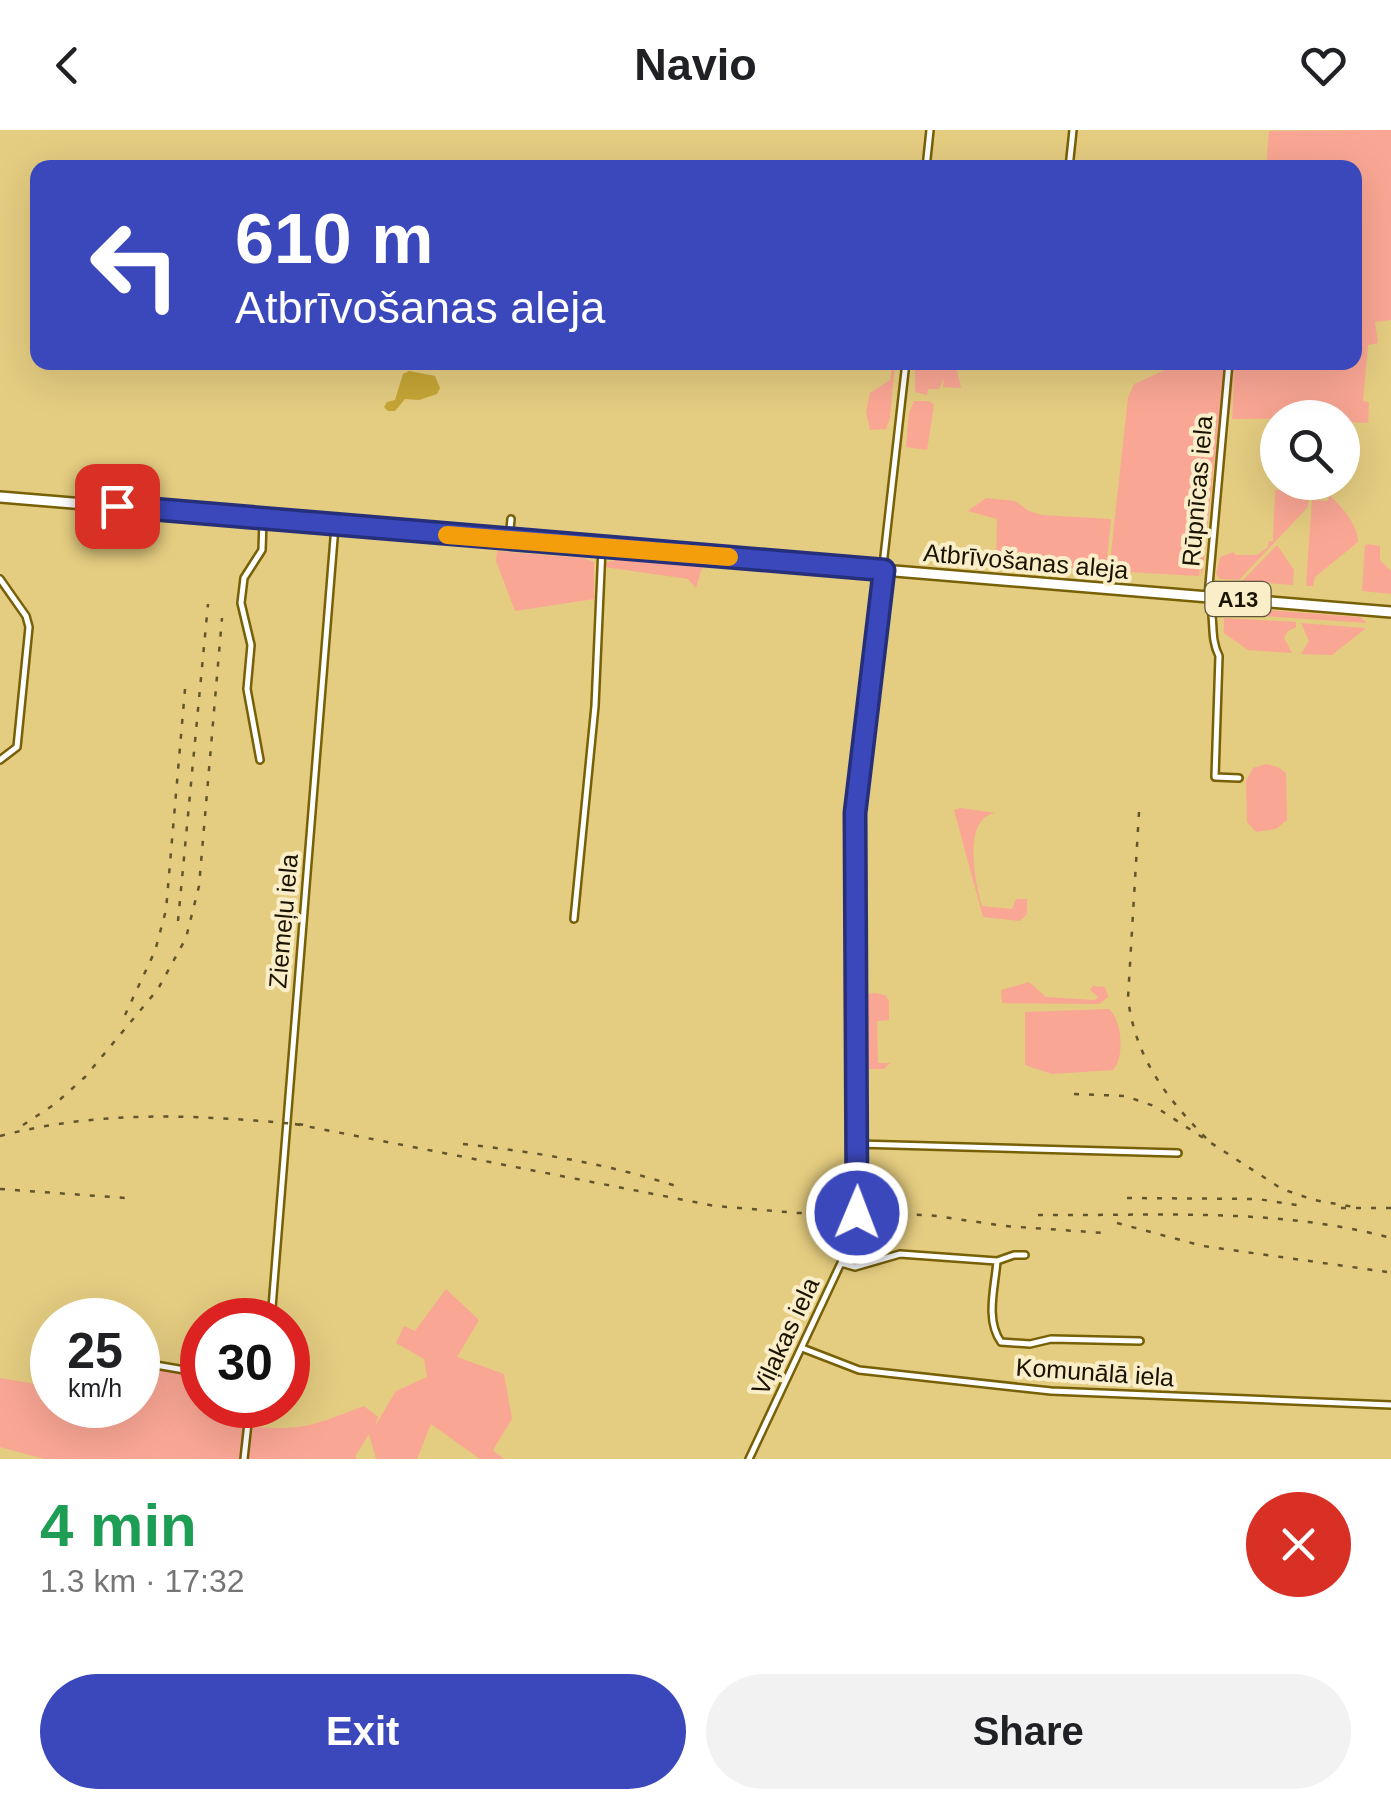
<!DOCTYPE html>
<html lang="en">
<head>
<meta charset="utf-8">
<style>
	body { margin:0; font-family:Arial,sans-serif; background:#f2f2f2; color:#202124; height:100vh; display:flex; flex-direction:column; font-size:38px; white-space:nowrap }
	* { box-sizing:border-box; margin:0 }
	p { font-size:32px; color:#757577 }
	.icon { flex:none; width:55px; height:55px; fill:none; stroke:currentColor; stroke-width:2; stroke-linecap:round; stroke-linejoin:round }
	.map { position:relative; height:1329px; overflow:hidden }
	.panel { display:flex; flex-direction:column; background:#fff; flex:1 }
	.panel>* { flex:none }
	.guide { position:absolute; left:30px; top:30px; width:1332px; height:210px; border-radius:20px; box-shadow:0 10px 40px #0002; background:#3b48bb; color:#fff; overflow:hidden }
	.controls { position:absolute; left:1260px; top:270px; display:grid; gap:20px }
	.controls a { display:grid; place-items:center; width:100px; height:100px; border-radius:50%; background:#fff; box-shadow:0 10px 40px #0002; font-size:50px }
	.speed { position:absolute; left:30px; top:1168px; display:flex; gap:20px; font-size:50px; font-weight:700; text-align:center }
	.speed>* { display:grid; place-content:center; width:130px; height:130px; border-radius:50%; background:#fff; box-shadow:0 10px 40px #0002; line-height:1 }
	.speed small { font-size:25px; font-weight:400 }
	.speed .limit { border:15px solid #d22; background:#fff; color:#111 }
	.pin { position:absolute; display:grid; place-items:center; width:85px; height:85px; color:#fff; margin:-42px; border-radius:20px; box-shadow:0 5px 15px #0006 }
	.me { position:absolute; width:110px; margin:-55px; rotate:1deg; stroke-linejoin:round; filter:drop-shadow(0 0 8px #0008) }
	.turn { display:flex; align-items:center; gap:35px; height:210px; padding:0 40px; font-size:45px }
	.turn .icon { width:130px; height:130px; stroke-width:2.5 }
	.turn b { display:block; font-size:70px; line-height:85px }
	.round { display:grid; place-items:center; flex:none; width:105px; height:105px; border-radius:52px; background:#f2f2f2 }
	.headline { display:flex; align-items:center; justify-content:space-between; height:170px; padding:0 40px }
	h1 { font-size:60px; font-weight:700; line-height:75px; color:#1e9e55 }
	.action { display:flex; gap:20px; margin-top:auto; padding:20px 40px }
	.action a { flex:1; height:115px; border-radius:60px; background:#3b48bb; color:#fff; font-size:40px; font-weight:700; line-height:115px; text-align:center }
	.action a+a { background:#f2f2f2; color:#202124 }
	header { display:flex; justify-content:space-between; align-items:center; height:130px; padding:0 40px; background:#fff; font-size:45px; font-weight:700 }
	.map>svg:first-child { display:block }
	.green { fill:#faa694 }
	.water { fill:#c5a535 }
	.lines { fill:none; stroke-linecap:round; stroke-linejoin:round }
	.minor-casing { stroke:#776006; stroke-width:10 }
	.primary-casing { stroke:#776006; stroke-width:14 }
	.minor { stroke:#fff; stroke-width:5 }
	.primary { stroke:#fff; stroke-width:9 }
	.rail { stroke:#62552d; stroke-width:2.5; stroke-dasharray:5 10; stroke-linecap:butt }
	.route-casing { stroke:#262f7a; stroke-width:25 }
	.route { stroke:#3b48bb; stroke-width:18 }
	.slow { stroke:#f59e0b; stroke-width:18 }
	.labels { text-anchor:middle; stroke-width:8; stroke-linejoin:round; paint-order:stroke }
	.shield { fill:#faeec9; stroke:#5d553c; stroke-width:2.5 }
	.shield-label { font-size:22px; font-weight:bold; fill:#1a1300 }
	.street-label { font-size:25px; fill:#1a1300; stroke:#faeec9 }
</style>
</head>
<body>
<header><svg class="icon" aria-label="back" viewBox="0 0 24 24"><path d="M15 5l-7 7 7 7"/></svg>Navio<svg class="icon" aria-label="heart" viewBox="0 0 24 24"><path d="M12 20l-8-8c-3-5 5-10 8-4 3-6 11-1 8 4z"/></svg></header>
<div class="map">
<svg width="1391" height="1329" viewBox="0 0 1391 1329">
	<rect width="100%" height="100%" fill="#e4cc80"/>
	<path class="green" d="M1391,0v190l-16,2 3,21 -10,2 -5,56 6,1 -1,21 -25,-1 -1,-4 -110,1 3,-53 -5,46 -2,-2 5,-47 122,-1v-194l-89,-1 3,-36z
		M893,233h2l-5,55 -4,11 -16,1 -4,-18 4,-19 20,-13z
		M915,233h40l6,25 -18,-1 1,-9 -5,11h-11l-1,6 -12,-3z
		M1180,233h45l-23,213 -2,-11 -1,11 -90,-5 19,-173 6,-14z
		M914,271h15l5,4 -7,45 -21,-3 3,-34z
		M1275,360l18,1v7l16,2 -2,8 -68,72 -19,-1 -4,-5 4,-17 14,-5 1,3h22l11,-8 1,-6h4z
		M1329,365c12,11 29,29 29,47l-43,35 -2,9h-7l6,-86 16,1z
		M986,368l29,3 14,10 13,4 69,4 -5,52 -110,-9 1,-43 -29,-8z
		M1368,414l12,2v14l11,11v23l-29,-3 3,-46z
		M1277,415l17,25 -1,15 -51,-4z
		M497,421l86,7 11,4v37l-79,12 -19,-50z
		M616,430l86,7 -6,21 -8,-9 -84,-12v-4z
		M1227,477l133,10 7,6 -148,-10z
		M1224,488l72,4v5l-8,4 -4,7 8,15 -44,-3 -24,-17z
		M1301,493l63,5 1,1 -33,26 -31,-1 8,-13z
		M1266,634l12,3 8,6 1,47 -11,9 -20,3 -9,-10 -1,-41 7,-13z
		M961,678l34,5c-33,5 -20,71 -13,93l30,3 4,-10h11v15l-7,7 -37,-4 -29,-107z
		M1029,852l17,15 49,3 3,-3 -8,-7 3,-4 12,1 3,10 -9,7 -97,-1 -1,-13z
		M875,863l10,2 4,6v19l-12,1 1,42h12l-6,6h-16l-1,-75z
		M1109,879c13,11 16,49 4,61l-61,4 -27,-9v-53z
		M446,1159l33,31 -22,37 47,17 8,45 -19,31 11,9h-24l-49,-35 -14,35h-41l-7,-25 -14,23 2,2h-313l-44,-12v-69l52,9v18h86v-39l64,10v29h46l2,21c53,6 66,-2 114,-20l14,11 -3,9 21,-35 31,-14 -3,-18 -28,-16 8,-17 11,5z"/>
	<path class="water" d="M409,241l26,5 5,12 -3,6 -18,6 -14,-1 -10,12h-7l-4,-4 3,-5 8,-2 8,-26z"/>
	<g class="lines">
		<defs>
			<path id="minor" d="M926,38l4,-38
				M1069,38l4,-38
				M1229,232l-21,234c8,20 1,41 11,60l-4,121 24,1
				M509,410l2,-21
				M0,449l26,37 3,11 -12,120 -17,13
				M260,630l-13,-71 4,-44 -10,-42 3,-25 18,-28 1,-29
				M574,789l21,-213 7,-159
				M858,1014l320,9
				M997,1131c-2,26 -12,59 4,81l29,2 21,-5 89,2
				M841,1133l14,4 45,-13 97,7 17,-6h11
				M271,1190l64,-794
				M802,1218l57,22 192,21 340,14
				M138,1232l64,11
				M244,1329l6,-54
				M749,1329l92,-196 16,-50 -2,-400 51,-451"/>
			<path id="primary" d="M0,367l1391,115"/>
		</defs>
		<use href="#minor" class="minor-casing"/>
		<use href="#primary" class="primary-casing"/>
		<use href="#minor" class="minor"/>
		<use href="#primary" class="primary"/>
		<path class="rail" d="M1139,682l-11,186c7,60 39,101 81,143
			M178,791l30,-317
			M125,885l30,-64 11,-41 19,-221
			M1074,964l51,2 29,10 128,83 32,11 40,7
			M295,994l420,82 83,7 131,2 76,11 99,7
			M23,995l32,-21 30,-27 73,-88 28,-51 13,-52 23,-268
			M0,1006c103,-27 201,-21 306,-11
			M463,1014c73,8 146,20 216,43
			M0,1059l126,9
			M1127,1068l131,1 45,7
			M1341,1078h50
			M1038,1085c118,1 238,-8 353,23
			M1117,1093l86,23 184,26"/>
	</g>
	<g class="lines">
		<defs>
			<path id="route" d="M117,376l767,64 -29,243 2,400"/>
		</defs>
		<use href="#route" class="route-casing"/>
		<use href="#route" class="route"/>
		<path class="slow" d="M447,405l282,22"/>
	</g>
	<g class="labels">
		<rect class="shield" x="1205.5" y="452" width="65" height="34" rx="8"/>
		<g class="shield-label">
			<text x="1238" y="477">A13</text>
		</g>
		<g class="street-label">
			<text transform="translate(1197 361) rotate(-85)" y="9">Rūpnīcas iela</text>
			<text transform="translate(1026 431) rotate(5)" y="9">Atbrīvošanas aleja</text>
			<text transform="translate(283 791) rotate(-85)" y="9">Ziemeļu iela</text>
			<text transform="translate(785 1206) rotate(-65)" y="9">Viļakas iela</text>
			<text transform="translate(1095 1242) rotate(4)" y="9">Komunālā iela</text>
		</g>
	</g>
</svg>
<div class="controls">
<a><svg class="icon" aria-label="search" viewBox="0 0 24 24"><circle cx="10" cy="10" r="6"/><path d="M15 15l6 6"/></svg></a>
</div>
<div class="speed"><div>25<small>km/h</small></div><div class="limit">30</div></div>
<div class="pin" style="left:117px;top:376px;background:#d93025"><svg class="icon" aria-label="arrive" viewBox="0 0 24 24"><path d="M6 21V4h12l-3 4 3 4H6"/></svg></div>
<svg class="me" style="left:857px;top:1083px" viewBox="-20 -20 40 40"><circle r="17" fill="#3b48bb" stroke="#fff" stroke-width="3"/><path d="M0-11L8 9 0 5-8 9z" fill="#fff"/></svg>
<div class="guide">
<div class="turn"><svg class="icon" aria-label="left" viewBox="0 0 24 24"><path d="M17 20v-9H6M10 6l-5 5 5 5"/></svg><div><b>610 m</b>Atbrīvošanas aleja</div></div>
</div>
</div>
<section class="panel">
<div class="headline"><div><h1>4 min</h1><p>1.3 km · 17:32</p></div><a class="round" style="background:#d93025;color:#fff"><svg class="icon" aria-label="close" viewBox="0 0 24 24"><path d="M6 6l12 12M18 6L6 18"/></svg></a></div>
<div class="action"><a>Exit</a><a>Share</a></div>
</section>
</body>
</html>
